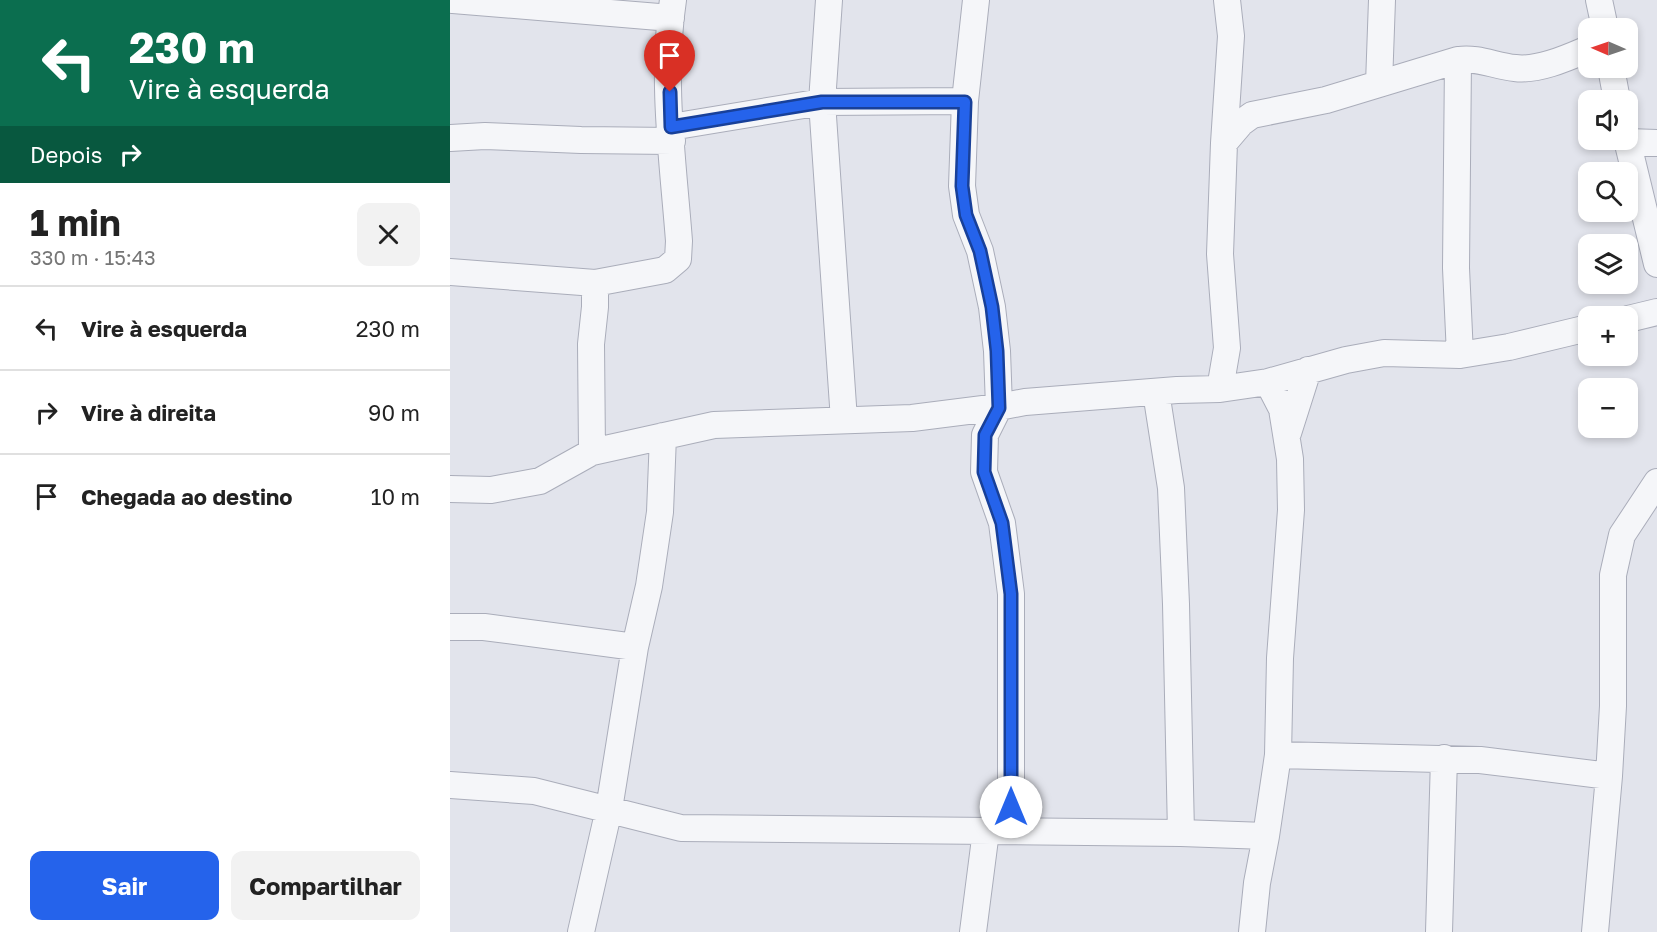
<!DOCTYPE html>
<html lang="pt">
<head>
<meta charset="utf-8">
<style>
	body { margin:0; font-family:"Golos Text",sans-serif; background:#f2f2f2; color:#222; height:100vh; display:flex; flex-direction:column; font-size:22px; white-space:nowrap }
	* { box-sizing:border-box; margin:0 }
	p { font-size:20px; color:#767676 }
	.icon { flex:none; width:33px; height:33px; fill:none; stroke:currentColor; stroke-width:2; stroke-linecap:round; stroke-linejoin:round }
	.map { position:relative; flex:1; overflow:hidden }
	.panel { display:flex; flex-direction:column; background:#fff; width:450px }
	.panel>* { flex:none }
	.banner { background:#0b6e4f; color:#fff; overflow:hidden }
	.needle { width:39px; rotate:272deg }
	.tools { position:absolute; left:1128px; top:18px; display:grid; gap:12px }
	.tools a { display:grid; place-items:center; width:60px; height:60px; border-radius:12px; background:#fff; box-shadow:0 3px 9px #0003; font-size:30px }
	.pin { position:absolute; display:grid; place-items:center; width:51px; height:51px; color:#fff; margin:-62px -26px; border-radius:50% 50% 50% 0; rotate:-45deg; box-shadow:0 0 6px #0007 }
	.pin .icon { rotate:45deg }
	.me { position:absolute; width:66px; margin:-33px; rotate:0deg; stroke-linejoin:round; filter:drop-shadow(0 0 4px #0008) }
	.turn { display:flex; align-items:center; gap:21px; height:126px; padding:0 30px; font-size:27px }
	.turn .icon { width:78px; height:78px; stroke-width:2.5 }
	.turn b { display:block; font-size:42px; line-height:51px }
	.then { display:flex; align-items:center; height:57px; padding:0 30px; background:#0003; gap:12px; font-size:22px }
	.round { display:grid; place-items:center; flex:none; width:63px; height:63px; border-radius:12px; background:#f2f2f2 }
	.headline { display:flex; align-items:center; justify-content:space-between; height:102px; padding:0 30px }
	h1 { font-size:36px; font-weight:700; line-height:45px }
	.primary-button { display:flex; gap:12px; margin-top:auto; padding:12px 30px }
	.primary-button a { flex:1; height:69px; border-radius:12px; background:#2563eb; color:#fff; font-size:24px; font-weight:700; line-height:69px; text-align:center }
	.primary-button a+a { background:#f2f2f2; color:#222 }
	ul { padding:0; list-style:none }
	li { display:flex; align-items:center; gap:18px; height:84px; padding:0 30px; border-top:2px solid #e0e0e0 }
	li div { flex:1 }
	li b { display:block; font-size:22px }
	li em { font-style:normal }
	main { display:flex; flex:1; min-height:0 }
	.map>svg:first-child { display:block }
	.lines { fill:none; stroke-linecap:round; stroke-linejoin:round }
	.minor-casing { stroke:#aaadba; stroke-width:28 }
	.minor { stroke:#f5f6f9; stroke-width:26 }
	.route-casing { stroke:#184099; stroke-width:15 }
	.route { stroke:#2563eb; stroke-width:10 }
</style>
</head>
<body>
<main>
<section class="panel">
<div class="banner">
<div class="turn"><svg class="icon" aria-label="left" viewBox="0 0 24 24"><path d="M17 20v-9H6M10 6l-5 5 5 5"/></svg><div><b>230 m</b>Vire à esquerda</div></div>
<div class="then">Depois<svg class="icon" aria-label="right" viewBox="0 0 24 24"><path d="M7 20v-9h11M14 6l5 5-5 5"/></svg></div>
</div>
<div class="headline"><div><h1>1 min</h1><p>330 m · 15:43</p></div><a class="round"><svg class="icon" aria-label="close" viewBox="0 0 24 24"><path d="M6 6l12 12M18 6L6 18"/></svg></a></div>
<ul>
<li><svg class="icon" aria-label="left" viewBox="0 0 24 24"><path d="M17 20v-9H6M10 6l-5 5 5 5"/></svg><div><b>Vire à esquerda</b></div><em>230 m</em></li>
<li><svg class="icon" aria-label="right" viewBox="0 0 24 24"><path d="M7 20v-9h11M14 6l5 5-5 5"/></svg><div><b>Vire à direita</b></div><em>90 m</em></li>
<li><svg class="icon" aria-label="arrive" viewBox="0 0 24 24"><path d="M6 21V4h12l-3 4 3 4H6"/></svg><div><b>Chegada ao destino</b></div><em>10 m</em></li>
</ul>
<div class="primary-button"><a>Sair</a><a>Compartilhar</a></div>
</section>
<div class="map">
<svg width="1207" height="932" viewBox="0 0 1207 932">
	<rect width="100%" height="100%" fill="#e2e4ec"/>
	<g class="lines">
		<defs>
			<path id="minor" d="M3,0l218,18
				M379,0l-7,102 22,318
				M526,0l-11,101 -3,85 4,29 14,36 12,56 5,44 2,56 -14,28 -1,37 18,51 9,71v237
				M1149,0l6,28
				M1008,60l-2,208 4,87
				M1161,68l6,32
				M929,84l3,-84
				M221,127l151,-25 143,-1
				M0,138l35,-2 96,4 91,1
				M1177,140l30,124
				M1178,142l29,1
				M774,143l17,-20 11,-8 74,-15 132,-40c20,-3 37,6 57,8 23,3 52,-10 73,-19
				M0,272l145,11
				M1178,319l29,-7
				M770,389l7,-41 -7,-94 4,-111 7,-107 -4,-36
				M706,392l15,96 5,116 5,229
				M838,433l20,-63
				M142,452l-1,-108 4,-37v-24l70,-13 13,-11 1,-18c-6,-79 -18,-162 -6,-241
				M0,489l41,1 49,-9 52,-29 122,-27 198,-7 87,-11 26,-5 152,-12 43,-1 48,-7 78,-22 38,-7 76,2 49,-8 79,-19
				M0,627h34l151,20
				M828,755l202,5 129,16
				M0,785l84,6 147,37 500,5 85,3
				M131,932l28,-123 26,-162 14,-61 11,-74 3,-76
				M523,932l13,-101
				M802,932l5,-49 9,-47 12,-81 2,-97 11,-148 -1,-51 -8,-50 -14,-27
				M989,932l5,-174
				M1145,932l14,-156 4,-70v-131l9,-40 35,-53"/>
		</defs>
		<use href="#minor" class="minor-casing"/>
		<use href="#minor" class="minor"/>
	</g>
	<g class="lines">
		<defs>
			<path id="route" d="M220,92l1,35 151,-25h143l-3,84 4,29 14,36 12,56 5,44 2,57 -14,27 -1,37 18,51 9,71v213"/>
		</defs>
		<use href="#route" class="route-casing"/>
		<use href="#route" class="route"/>
	</g>
</svg>
<div class="tools">
<a><svg class="needle" viewBox="-14 -14 28 28"><path d="M0-13l5 13h-10z" fill="#e53935"/><path d="M0 13l5-13h-10z" fill="#767676"/></svg></a>
<a><svg class="icon" aria-label="sound" viewBox="0 0 24 24"><path d="M4 9h4l5-4v14l-5-4H4zM17 9q2 3 0 6"/></svg></a>
<a><svg class="icon" aria-label="search" viewBox="0 0 24 24"><circle cx="10" cy="10" r="6"/><path d="M15 15l6 6"/></svg></a>
<a><svg class="icon" aria-label="layers" viewBox="0 0 24 24"><path d="M12 4l9 5-9 5-9-5zM3 14l9 5 9-5"/></svg></a>
<a>+</a>
<a>−</a>
</div>
<div class="pin" style="left:220px;top:92px;background:#d93025"><svg class="icon" aria-label="arrive" viewBox="0 0 24 24"><path d="M6 21V4h12l-3 4 3 4H6"/></svg></div>
<svg class="me" style="left:561px;top:807px" viewBox="-20 -20 40 40"><circle r="19" fill="#fff"/><path d="M0-13L10 11 0 6-10 11z" fill="#2563eb"/></svg>
</div>
</main>
</body>
</html>
